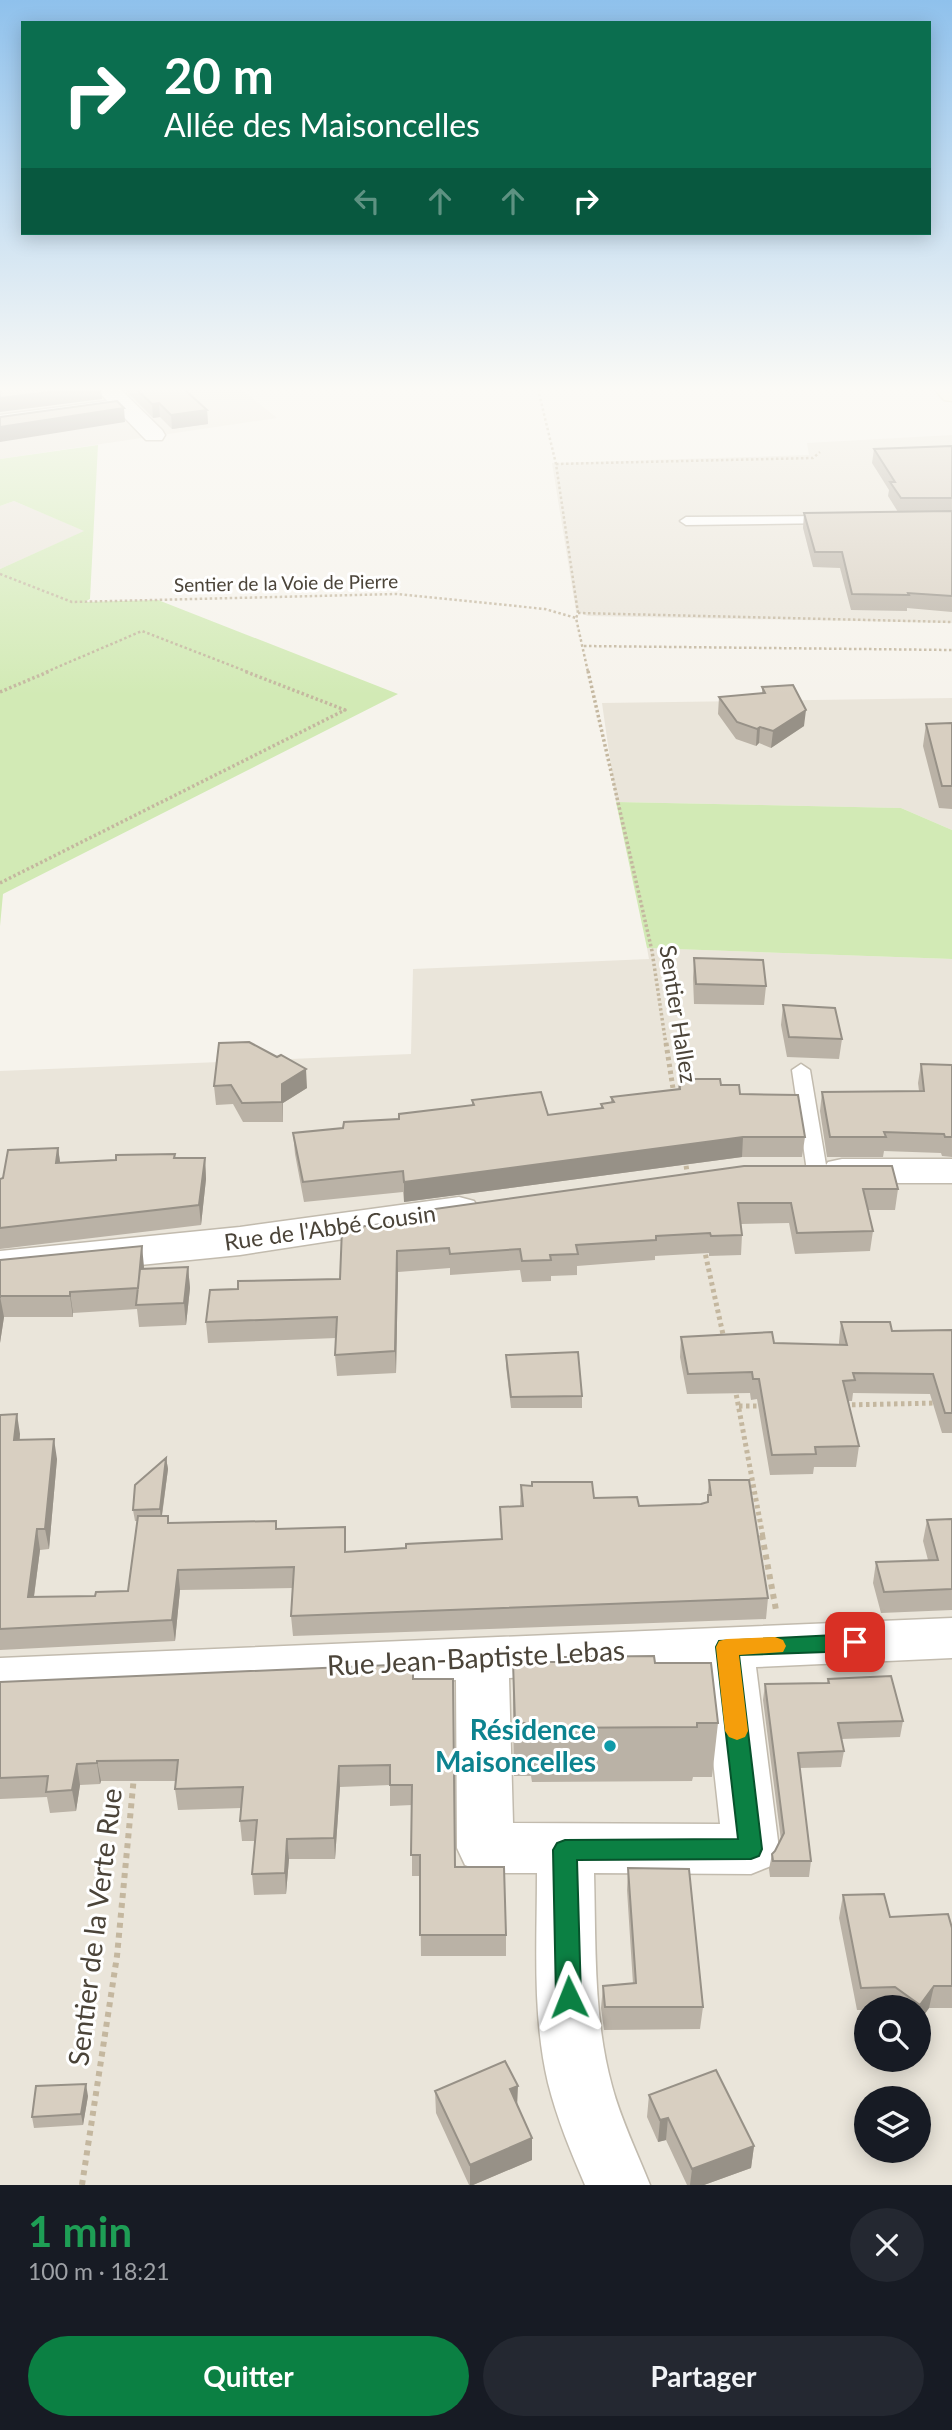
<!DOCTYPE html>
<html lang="fr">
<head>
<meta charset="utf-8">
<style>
	body { margin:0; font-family:Lato,sans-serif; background:#242831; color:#f1f3f6; height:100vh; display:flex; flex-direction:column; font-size:26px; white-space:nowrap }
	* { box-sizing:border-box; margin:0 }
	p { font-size:23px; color:#9ea1a6 }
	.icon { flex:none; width:38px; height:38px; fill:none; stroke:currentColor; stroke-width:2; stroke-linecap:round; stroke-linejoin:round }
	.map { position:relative; height:2185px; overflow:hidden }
	.drawer { display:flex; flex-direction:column; background:#171b24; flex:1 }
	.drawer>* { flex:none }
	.guide { position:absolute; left:21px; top:21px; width:910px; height:214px; border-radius:0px; box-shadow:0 4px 18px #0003; background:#0b6e4f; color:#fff; overflow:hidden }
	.buttons { position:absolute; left:854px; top:1995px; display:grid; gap:14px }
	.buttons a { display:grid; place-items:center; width:77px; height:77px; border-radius:50%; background:#171b24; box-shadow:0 4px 18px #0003; font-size:35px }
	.pin { position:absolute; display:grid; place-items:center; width:60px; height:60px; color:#fff; margin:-30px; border-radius:14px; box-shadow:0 4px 10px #0006 }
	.me { position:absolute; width:77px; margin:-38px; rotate:358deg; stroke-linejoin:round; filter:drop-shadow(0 0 5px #0008) }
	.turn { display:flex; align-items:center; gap:24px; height:147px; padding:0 28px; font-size:32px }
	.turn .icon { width:91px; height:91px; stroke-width:2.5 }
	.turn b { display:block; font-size:49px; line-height:60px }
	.lanes { display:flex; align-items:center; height:66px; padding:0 28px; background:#0003; justify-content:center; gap:35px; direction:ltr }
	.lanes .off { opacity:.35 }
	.round { display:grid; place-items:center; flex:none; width:74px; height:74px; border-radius:37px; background:#242831 }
	.head { display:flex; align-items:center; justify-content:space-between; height:119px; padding:0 28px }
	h1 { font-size:42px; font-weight:700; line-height:52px; color:#1e9e55 }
	.primary-button { display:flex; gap:14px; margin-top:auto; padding:14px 28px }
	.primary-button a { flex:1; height:80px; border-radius:42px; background:#0b8043; color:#fff; font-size:28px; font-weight:700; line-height:80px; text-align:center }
	.primary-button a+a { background:#242831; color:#f1f3f6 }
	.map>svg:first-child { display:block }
	.residential { fill:#eae5da; fill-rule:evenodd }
	.green { fill:#d2eab5 }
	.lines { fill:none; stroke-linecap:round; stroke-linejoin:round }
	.service-casing { stroke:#c2bbae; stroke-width:3 }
	.minor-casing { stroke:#c2bbae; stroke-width:3 }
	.secondary-casing { stroke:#d6c79b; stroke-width:3 }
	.path-far3 { stroke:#c4b79f; stroke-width:2.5; stroke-dasharray:2.5 2.5; stroke-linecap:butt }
	.path-far2 { stroke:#c4b79f; stroke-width:3.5; stroke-dasharray:2.5 2.5; stroke-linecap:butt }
	.path-far1 { stroke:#c4b79f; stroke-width:5; stroke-dasharray:3.5 3.5; stroke-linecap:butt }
	.path { stroke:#c4b79f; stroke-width:6; stroke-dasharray:5 5; stroke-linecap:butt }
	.service { fill:#fff; fill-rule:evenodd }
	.minor { fill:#fff; fill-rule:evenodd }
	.secondary { fill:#fff3cd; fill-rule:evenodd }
	.wall { fill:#bab2a6 }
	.shaded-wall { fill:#979187 }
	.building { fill:#d8cfc1; stroke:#979187; stroke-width:2 }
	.route { fill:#0b8043; stroke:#07532c; stroke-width:2 }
	.slow { fill:#f59e0b }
	.culture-dot { fill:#0f9aa8; stroke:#fff; stroke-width:2.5 }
	.labels { text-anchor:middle; stroke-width:6; stroke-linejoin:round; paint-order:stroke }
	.far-street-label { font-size:19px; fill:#4b4439; stroke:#fff }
	.street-label { font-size:23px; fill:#4b4439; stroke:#fff }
	.near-street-label { font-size:28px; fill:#4b4439; stroke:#fff }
	.near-culture-label { font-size:28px; font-weight:bold; fill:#0d838f; stroke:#fff; text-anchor:end }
</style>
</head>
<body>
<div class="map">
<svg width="952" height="2185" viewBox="0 0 952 2185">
	<rect width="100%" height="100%" fill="#f6f3ec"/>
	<path class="residential" d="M0,389h241l36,29 -277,41z
		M952,435v188l-364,-7 -12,-5 -24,-148 257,-8 -2,-12z
		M14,501l71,30 -85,38v-63z
		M952,698v132l-51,-22 -285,-6 -14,-99z
		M647,948l305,11v1226h-952v-1114l411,-17 2,-85 236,-10zM866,2007h53v53h-53zM866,2098h53v53h-53z"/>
	<path class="green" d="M98,445l-8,154 -6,3 74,-2 240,94 -395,200 -3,32v-357l84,-38 -70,-30 -14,5v-47z
		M616,802l285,6 51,22v129l-305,-11z"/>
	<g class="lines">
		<defs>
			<path id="service" d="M828,516l4,1v6l-146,2 -6,-4 6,-4z
				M801,1064l9,6 17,101 -3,4h-14l-3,-4 -15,-101z"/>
			<path id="minor" d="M97,389h23l42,41 3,5 -3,5h-16l-27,-28 -119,17v-14l107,-14z
				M842,1159h110v24h-110l-14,-3 -6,-9 6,-9z
				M459,1197l15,4 6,9 -6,9 -234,36 -240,24v-28l240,-24z
				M952,1618v40l-196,9 23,182 -8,17 -20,8 -157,-1c2,71 -1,144 18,213 9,34 25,66 38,99h-65c-14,-33 -28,-66 -37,-102 -16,-68 -11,-140 -11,-210h-52l-20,-8 -8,-17 -1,-168 -456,20v-42zM703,1669l17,155 -207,-1 -4,-145z"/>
			<path id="secondary" d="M934,389h18v12l-8,-1z"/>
		</defs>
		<use href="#service" class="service-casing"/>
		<use href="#minor" class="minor-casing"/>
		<use href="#secondary" class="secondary-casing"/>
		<path class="path-far3" d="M538,389l18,75 22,149 -2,5 12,54
			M556,464l257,-6 7,-6
			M0,574l72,28 325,-8 148,15 31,9
			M578,613l374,9
			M584,646l368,4
			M46,672l96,-41 106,41"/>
		<path class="path-far2" d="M588,671l64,280 14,94
			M0,692l50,-21
			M0,883l345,-173 -101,-39"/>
		<path class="path-far1" d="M666,1043l8,52
			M685,1159l3,19
			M704,1248l20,91
			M735,1388l28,149
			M845,1405l92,-2
			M739,1406h23"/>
		<path class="path" d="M762,1535l14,75
			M82,2185l35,-229 17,-180"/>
		<use href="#service" class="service"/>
		<use href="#minor" class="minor"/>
		<use href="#secondary" class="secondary"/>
	</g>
	<path class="wall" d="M124,389h60l23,21 1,14 -36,5 -12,-12 -7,1z
		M952,446v166l-45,-4v3l-56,-1 -11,-42 -27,-1 -10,-39 1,-15 94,-1 -10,-16 1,-6 -17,-27 2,-14z
		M762,687l42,39 -33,22 -12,-5 -3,3 -20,-7 -18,-25 1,-17 43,-4z
		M952,723v86l-13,-1 -16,-62 3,-22z
		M694,958l72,28 -2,19 -70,-1 -1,-26z
		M783,1005l59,34 -3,20 -52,-2 -6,-32z
		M219,1043l88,45 -24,15v19h-40l-10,-18 -17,1 -2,-19z
		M921,1064l31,1v92l-10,-1 -1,-3 -57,-2 -1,6h-56l-7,-46 2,-19 97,-1 -1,-8z
		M679,1079l42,6 19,9 65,43 -3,20h-60l-338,45 -1,-10 -99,10 -9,-48 -2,-21 50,-5 129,-23v-5l76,15 53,-7v-4l10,-2v-5l67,-7z
		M58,1148l2,15 145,-5 1,21 -5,46 -201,24v-70l3,-1z
		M744,1166l154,23 -3,21h-27l5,21 -3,20 -75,3 -6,-31 -48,1 1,11 -1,20 -32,1v-3l-54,3v4l-78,6v9l-26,1v5l-29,1 -2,-12 -70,5v-7l-52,4 -2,101 -59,3 -2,-21 1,-17 -128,5 -2,-21 32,-33 102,-10 66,-58z
		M0,1260l144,9 44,-2 2,21 -4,37 -47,2 -2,-18 -64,4v4h-69l-4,26z
		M841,1322l51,9 60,-1v103h-10l-12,-39 -77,-1 -1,8h-4l11,45 -3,21h-42l-1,7 -43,1 -13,-76 -6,1 -1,-7 -63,1 -7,-37 1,-20 93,6 65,2v-3z
		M506,1355l76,41v12h-71l-5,-42z
		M0,1415l20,19v6l37,19 -8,90 -9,1 -6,47 61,-1 33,-5 9,-70h-2l-2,-11 33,-52 2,11 -6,47 7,7 108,6 69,23 60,-4 95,-9 -1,-32 20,-1 1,-21 118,21 62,-2 6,-2 2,-22 59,118 -2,21 -473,17 -2,-20 2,-28 -113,2 -5,51 -175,9z
		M952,1519v91l-71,3 -8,-30 3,-21 52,-2 -5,-19 4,-21z
		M565,1657l90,6 63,60 -6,54h-19l-1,4 -160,1 -1,-6h-17l-1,-60v-54h52z
		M414,1679l41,188 51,68v21h-85l-1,-80h-8v-71l-22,1v-21l-50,2 -5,72h-46l-3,35 -32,1 -2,-21 3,-33h-13l-2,-20 1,-13 -63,2 -3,-21 1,-8h-75l-1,3 -20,1 -4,26 -26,2 -3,-16 -47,2v-117z
		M828,1679l75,42 -3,16 -59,2 3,12 -3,16 -41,1 11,93 -2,16h-39l-1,-8 3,-15 3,-3 6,-11 -18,-140 2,-16 62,-1z
		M628,1868l75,139 -3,22 -96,1 -3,-22 2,-22 30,-2 -6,-94z
		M843,1895l47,22 62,11v80h-23l-10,14v-15h-53v3h-9l-18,-92z
		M435,2091l82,15 15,54 -59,25h-4l-33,-72z
		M649,2095l105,51 -3,22 -47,17h-17l-21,-45 -8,2 -11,-25z
		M88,2096l-5,29 -49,3 -2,-11z"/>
	<path class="shaded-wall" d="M73,389h28l1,10 -102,13v-14z
		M159,403l1,14 -7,1 -1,-14z
		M124,408l1,14 -125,20v-15z
		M207,410l1,14 -36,5 -1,-14z
		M806,710l-2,16 -33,22 2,-17z
		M760,727l-1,16 -3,3 1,-17z
		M306,1069l1,19 -24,15v19l-1,-38z
		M743,1137l-1,20 -338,45v-20z
		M58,1148l3,20 -5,-5z
		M205,1158l1,21 -5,46 -2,-20z
		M142,1246l2,21 -3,38 -3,-17z
		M397,1251l1,21 -2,101 -1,-22z
		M188,1267l2,21 -4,37 -2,-22z
		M70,1292l3,21v4l-3,-21z
		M0,1296l4,21 -4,26z
		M17,1414l3,20 -3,26 -3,-20z
		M54,1439l3,20 -8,90 -4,-20z
		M166,1458l2,11 -7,52 -1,-12z
		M37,1529l3,21 -9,68 -3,-21z
		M178,1570l2,20 -5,51 -3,-21z
		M97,1761l4,20 -1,3 -3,-21z
		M77,1764l3,21 -4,26 -4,-21z
		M339,1766l1,21 -5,72 -1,-21z
		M287,1839l2,20 -3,35 -1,-21z
		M934,1986l-5,22 -10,14 1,-17z
		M86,2084l2,12 -5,29 -2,-11z
		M518,2086l-1,22 -7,-19z
		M668,2118l-2,22 -8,2 2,-22z
		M532,2138v22l-59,25h-3v-20z
		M754,2146l-3,22 -47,17h-14l2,-16z"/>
	<path class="building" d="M0,389h73l-73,9z
		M136,389h48l23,21 -36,5 -12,-12 -7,1z
		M117,401l7,7 -124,19v-10z
		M952,446v52h-51l-11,-16h5l-21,-33z
		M952,511v85l-44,-3 1,2 -57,-1 -10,-42h-27l-11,-39z
		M793,685l13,25 -33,21 -13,-4 -3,2 -20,-7 -18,-25 46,-4 -3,-6z
		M952,723v63h-10l-16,-62z
		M694,958l69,2 3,26 -70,-2z
		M783,1005l52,3 7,31 -53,-2z
		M249,1042l28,15 4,-2 25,14 -24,15v18l-40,1 -11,-18 -17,1 5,-43z
		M921,1064l31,1v72h-7l-1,-3 -60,-2 2,5h-56l-8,-45 102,-1z
		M679,1079h41l1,6h18l1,9 58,1 7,42h-62l-339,45 -1,-11 -100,11 -10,-49 50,-5 1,-6 55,-3v-5l75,-9 -2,-5 69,-8 7,23 55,-7 -2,-4 13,-2 -3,-5 69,-8z
		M58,1148l-2,15 60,-3v-5l59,-1 -1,4h31l-6,47 -199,23v-49l3,-1 5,-28z
		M744,1166h148l6,23h-35l10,42 -76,2 -6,-30h-53l4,32 -31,1 -1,-3 -54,3v4l-80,5 2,9 -28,1 1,5 -29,1 -2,-12 -70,5 -1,-6 -52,3 -2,100 -60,4 2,-38 -131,5 4,-32 28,-1v-8l102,-2 2,-50 65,-8 -1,-8z
		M142,1246l-4,42 -68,4v4h-70v2v-38z
		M188,1267l-4,36 -48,2 4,-36z
		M841,1322h49l2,9 60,-1v83h-7l-12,-39 -80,-1 2,7 -12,1 16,65 -44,1 1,7 -44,1 -13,-76h-6l-1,-7 -64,2 -7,-37 91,-5 2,11 73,2z
		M578,1352l4,44 -71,1 -5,-42z
		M17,1414l-3,26 40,-1 -9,90h-8l-9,68 67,-1 1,-4 32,-1 10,-75h30v7l108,-2v8l69,-2v25l61,-4v-4l96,-5 -2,-32 23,-1 -2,-21 11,1v-4h60l2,16 43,-1 2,9 62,-2 7,-2v-7h3l-2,-15h40l19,118 -477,18 3,-49 -116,3 -6,50 -172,9v-214z
		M166,1458l-6,51 -27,1 2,-25z
		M952,1519v70l-68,3 -8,-30 62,-2 -11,-40z
		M654,1656l1,7h56l7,60h-21v4l-164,1 -1,-5h-17l-2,-61h53l-1,-5z
		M413,1664v15h40l2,188h49l2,68h-86v-80h-9l1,-70h-22v-20l-51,1 -5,72 -47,1 -2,34 -33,1 5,-54 -17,1 3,-34 -68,2 3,-29 -81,1v2l-20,1 -5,26 -26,2 2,-16 -48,2v-96z
		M891,1676l12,45 -65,2 6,28 -46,2 13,108h-38l-1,-7 3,-3 9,-18 -19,-149 64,-1 -1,-4z
		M628,1868l61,1 14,138h-98l-2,-21 33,-3z
		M884,1894l6,23 58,-3 4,14v58h-18l-14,19 -25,-18 -34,1 -18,-93z
		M505,2061l13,25 -8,3 22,49 -62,27 -35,-74z
		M716,2070l38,76 -62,23 -24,-51 -8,2 -11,-25z
		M86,2084l-5,30 -49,3 4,-31z"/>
	<linearGradient id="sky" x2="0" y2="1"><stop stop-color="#8fc1ec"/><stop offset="0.56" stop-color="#fbfaf6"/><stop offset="1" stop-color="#fbfaf6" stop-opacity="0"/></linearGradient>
	<rect width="952" height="695" fill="url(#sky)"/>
	<path class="route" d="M855,1634l8,2 3,6 -3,6 -8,3 -116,4 23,194 -3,7 -8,3 -174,1 4,137 -3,8 -9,4 -9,-4 -4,-8 -3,-147 4,-7 8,-3 173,-1 -22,-192 3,-6z"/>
	<path class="slow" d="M775,1637l8,3 3,6 -3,6 -44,3 9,76 -3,6 -8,3 -8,-3 -4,-6 -9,-84 3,-6 8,-2z"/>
	<circle class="culture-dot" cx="610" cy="1746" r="7"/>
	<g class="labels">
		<g class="far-street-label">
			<text transform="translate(286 583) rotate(-1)" y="7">Sentier de la Voie de Pierre</text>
		</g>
		<g class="street-label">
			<text transform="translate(678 1014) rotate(81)" y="8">Sentier Hallez</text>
			<text transform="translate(330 1228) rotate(-8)" y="8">Rue de l'Abbé Cousin</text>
		</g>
		<g class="near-street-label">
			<text transform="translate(476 1658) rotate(-3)" y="10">Rue Jean-Baptiste Lebas</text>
			<text transform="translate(95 1927) rotate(-83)" y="10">Sentier de la Verte Rue</text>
		</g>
		<g class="near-culture-label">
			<text x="596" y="1740">Résidence<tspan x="596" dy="32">Maisoncelles</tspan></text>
		</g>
	</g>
</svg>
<div class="buttons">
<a><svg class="icon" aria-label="search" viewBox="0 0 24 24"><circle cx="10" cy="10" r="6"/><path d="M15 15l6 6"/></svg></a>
<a><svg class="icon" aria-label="layers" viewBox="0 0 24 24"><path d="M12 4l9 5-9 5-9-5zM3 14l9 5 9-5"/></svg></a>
</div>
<div class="pin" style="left:855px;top:1642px;background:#d93025"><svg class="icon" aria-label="arrive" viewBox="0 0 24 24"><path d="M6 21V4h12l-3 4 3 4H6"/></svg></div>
<svg class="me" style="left:569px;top:1997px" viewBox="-20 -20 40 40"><path d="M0-17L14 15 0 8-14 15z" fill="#0b8043" stroke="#fff" stroke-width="4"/></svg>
<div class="guide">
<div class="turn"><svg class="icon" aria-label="right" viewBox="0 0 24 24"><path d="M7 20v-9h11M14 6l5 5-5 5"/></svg><div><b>20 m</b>Allée des Maisoncelles</div></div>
<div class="lanes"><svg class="icon off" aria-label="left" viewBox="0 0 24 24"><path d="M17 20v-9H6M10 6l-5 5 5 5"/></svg><svg class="icon off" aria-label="ahead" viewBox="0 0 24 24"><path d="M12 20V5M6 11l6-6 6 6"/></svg><svg class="icon off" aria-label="ahead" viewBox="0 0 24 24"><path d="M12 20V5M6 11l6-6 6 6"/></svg><svg class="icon" aria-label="right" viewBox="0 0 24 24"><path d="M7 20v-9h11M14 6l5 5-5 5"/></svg></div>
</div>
</div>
<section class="drawer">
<div class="head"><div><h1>1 min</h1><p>100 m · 18:21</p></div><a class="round"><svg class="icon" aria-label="close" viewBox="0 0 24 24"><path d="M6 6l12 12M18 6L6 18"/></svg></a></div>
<div class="primary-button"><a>Quitter</a><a>Partager</a></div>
</section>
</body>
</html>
